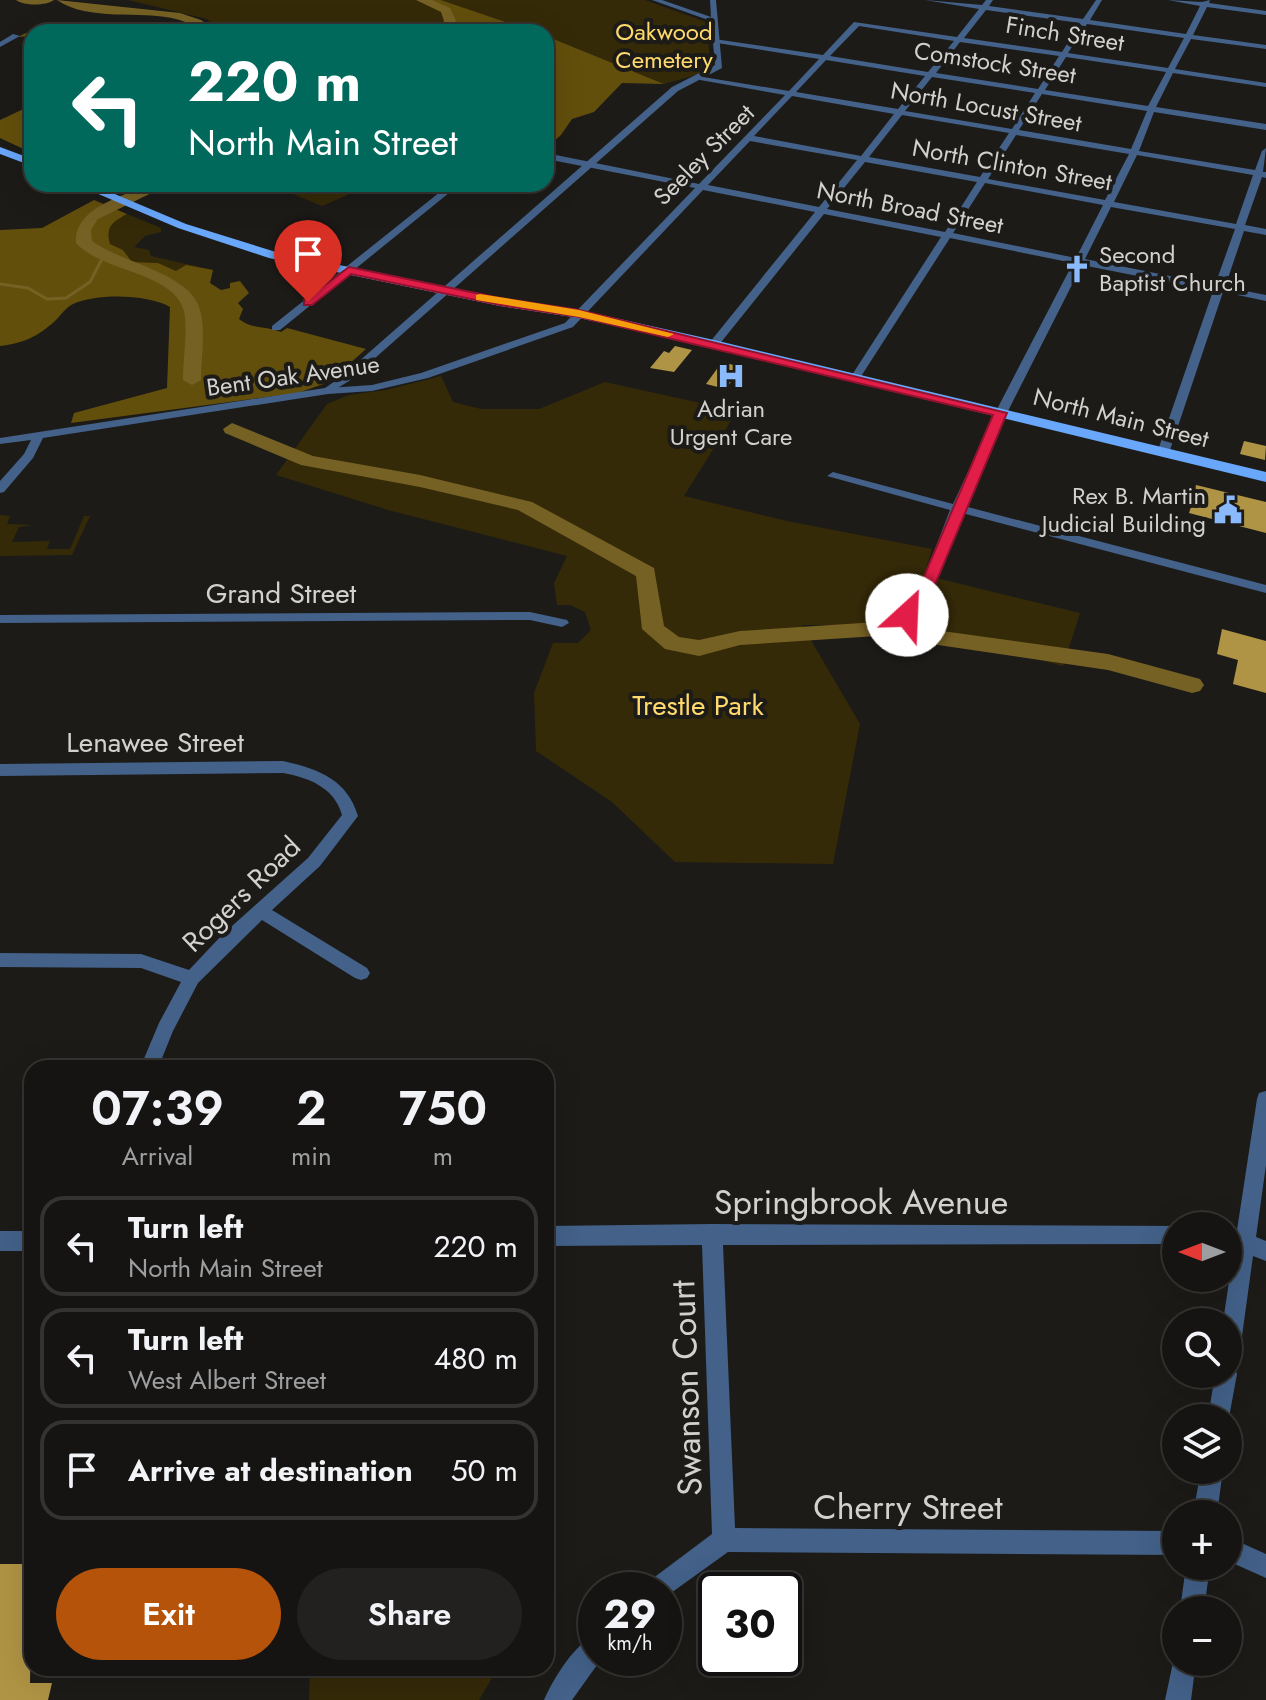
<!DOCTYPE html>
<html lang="en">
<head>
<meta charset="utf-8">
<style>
	body { margin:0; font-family:Jost,sans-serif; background:#222120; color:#f1f3f6; height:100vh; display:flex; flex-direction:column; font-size:30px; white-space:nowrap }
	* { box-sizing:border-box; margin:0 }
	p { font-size:26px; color:#9d9e9f }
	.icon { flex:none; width:44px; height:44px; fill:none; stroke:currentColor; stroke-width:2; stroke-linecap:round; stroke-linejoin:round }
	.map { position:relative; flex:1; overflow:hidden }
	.side { position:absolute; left:24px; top:1060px; width:530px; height:616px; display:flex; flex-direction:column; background:#151412; border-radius:24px; box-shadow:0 8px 32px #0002,0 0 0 2px #343332 }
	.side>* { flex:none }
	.hud { position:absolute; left:24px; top:24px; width:530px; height:168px; border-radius:24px; box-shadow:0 8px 32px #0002,0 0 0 2px #343332; background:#00695c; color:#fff; overflow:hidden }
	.needle { width:52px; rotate:270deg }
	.buttons { position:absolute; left:1162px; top:1212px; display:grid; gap:16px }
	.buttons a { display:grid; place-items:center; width:80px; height:80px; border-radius:50%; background:#151412; box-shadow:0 8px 32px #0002,0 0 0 2px #343332; font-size:40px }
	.speed { position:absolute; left:578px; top:1572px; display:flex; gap:16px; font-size:40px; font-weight:700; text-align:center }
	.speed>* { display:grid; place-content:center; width:104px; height:104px; border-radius:50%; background:#151412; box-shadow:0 8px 32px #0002,0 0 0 2px #343332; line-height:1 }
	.speed small { font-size:20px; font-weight:400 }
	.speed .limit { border:4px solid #111; border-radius:12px; background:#fff; color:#111 }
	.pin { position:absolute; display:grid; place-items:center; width:68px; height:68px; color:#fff; margin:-82px -34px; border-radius:50% 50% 50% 0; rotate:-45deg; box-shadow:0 0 8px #0007 }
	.pin .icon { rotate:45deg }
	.me { position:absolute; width:88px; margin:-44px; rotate:25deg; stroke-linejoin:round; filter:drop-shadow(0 0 6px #0008) }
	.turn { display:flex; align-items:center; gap:28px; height:168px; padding:0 32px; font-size:36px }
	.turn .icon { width:104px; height:104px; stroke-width:2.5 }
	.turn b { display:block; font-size:56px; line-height:68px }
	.eta { display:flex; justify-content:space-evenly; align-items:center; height:136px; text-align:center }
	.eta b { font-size:48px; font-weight:600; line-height:56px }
	.cta { display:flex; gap:16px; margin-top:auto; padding:16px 32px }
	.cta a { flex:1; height:92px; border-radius:48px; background:#b45309; color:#fff; font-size:32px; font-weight:600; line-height:92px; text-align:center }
	.cta a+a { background:#222120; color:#f1f3f6 }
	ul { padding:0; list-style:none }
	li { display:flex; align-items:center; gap:24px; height:100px; margin:0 16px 12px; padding:0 16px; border:4px solid #343332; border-radius:24px }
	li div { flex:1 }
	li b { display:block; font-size:30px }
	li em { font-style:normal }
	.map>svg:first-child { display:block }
	.green { fill:#352a08 }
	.forest { fill:#634f0c }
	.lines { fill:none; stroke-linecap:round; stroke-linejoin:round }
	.stream { stroke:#766124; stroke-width:3 }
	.river { fill:#766124; fill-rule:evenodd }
	.building { fill:#b09445 }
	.minor { fill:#436189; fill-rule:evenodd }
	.tertiary { fill:#436189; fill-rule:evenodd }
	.primary { fill:#69a7fb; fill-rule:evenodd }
	.route { fill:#e11d48; stroke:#92132f; stroke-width:2 }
	.slow { fill:#f59e0b }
	.labels { text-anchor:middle; stroke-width:8; stroke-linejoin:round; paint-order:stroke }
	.far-park-label { font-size:24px; fill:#ffd96c; stroke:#1c1b18 }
	.far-street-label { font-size:24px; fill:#d2d1cf; stroke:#1c1b18 }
	.far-poi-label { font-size:24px; fill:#d2d1cf; stroke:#1c1b18; text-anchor:start }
	.street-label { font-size:28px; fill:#d2d1cf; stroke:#1c1b18 }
	.park-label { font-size:28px; fill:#ffd96c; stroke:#1c1b18 }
	.near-street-label { font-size:34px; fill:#d2d1cf; stroke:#1c1b18 }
</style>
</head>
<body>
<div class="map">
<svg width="1266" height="1700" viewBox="0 0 1266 1700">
	<rect width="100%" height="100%" fill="#1c1b18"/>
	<path class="green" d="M128,0h291l25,11 3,5 -6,16h-221l-13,-13z
		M441,0h204l61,22 4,38 -8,10 5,2 -43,12 -118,-48v-4h-11z
		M312,184h18l22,9 -30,13 -31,-13z
		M127,214l34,14v4l-16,4 -11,11 15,3 2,6 62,14 -37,1 -18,-8 -26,-1 -9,-12 -13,-6c-5,-18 3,-22 17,-30z
		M441,376l12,26 28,7h58l66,-27 132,29 -53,85 103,25 145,28 -8,26 156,38 -17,53 -159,-41h-102l58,99 -27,140 -158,-2 -63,-60 -76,-51 -2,-58 19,-50h25l13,-13 -6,-18 -15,-7h-13l-3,-22 13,-27 -179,-46 -112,-35 51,-71 22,-9 37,-5z
		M0,515l10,1 -3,8 26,1 -14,2 -7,15 38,-1 -3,8h23l14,-33h6l-18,39 -72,1z
		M310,1668h188l-19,32h-170z"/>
	<path class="forest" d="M422,0h19l94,32h-93l8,-11 -4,-10z
		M200,20l12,12h-180v4l-14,1c27,-18 136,-12 172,-11z
		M546,36l118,48 -42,-1 -28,29 -22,7 -11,16 -15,13z
		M32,105v48l-32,-15v-18z
		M94,200l33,14c-14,8 -22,12 -17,30l13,6 9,12 26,1 18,8 10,-6 27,5 -3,13 11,7 9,-2v-5l10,-2 9,12 -11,10 5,6 -4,10c12,10 27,7 42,13l6,-4 79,21 -37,33 -31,11 -227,30 3,-10 93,-25 3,-81c-21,-13 -74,-14 -97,-3 -7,3 -13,12 -18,17 -18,16 -31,22 -55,25v-116l42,-2z"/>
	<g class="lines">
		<path class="stream" d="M0,284l28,4 19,11 19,-1 24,-16 13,-25"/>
		<path class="river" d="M16,0h38c-8,6 -30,6 -38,0z
			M57,0l123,13 21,7 17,12c-16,0 -26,-9 -42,-13 -36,-9 -87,3 -119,-19z
			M416,0h16l18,8 6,13 -8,11h-12l8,-11 -3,-9z
			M151,184h19l-72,35 -7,11 1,11c29,22 99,32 108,69 6,21 1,49 1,70l-9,5 -9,-5c0,-19 5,-52 1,-69 -10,-39 -82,-39 -108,-68 -2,-36 48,-47 75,-59z
			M232,423l81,33 107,19 112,27 122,66 10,58 15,11 20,3 41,-9 137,-9 231,32 92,25 4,6 -4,6 -8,2 -84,-23 -231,-34 -137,9 -41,11 -34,-7 -23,-20 -6,-53 -118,-66 -98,-23 -119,-22 -76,-32 -2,-4z"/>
	</g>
	<path class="building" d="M675,346l17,4 -18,22 -24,-4 14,-17 5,2z
		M722,362l19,5 -15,22 -20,-5z
		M1244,441l22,5 -1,14 -25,-6z
		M1196,485l70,17v31l-77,-20 2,-6 -6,-2 4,-14 6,-1z
		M1222,629l44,12v52l-33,-9 5,-24 -21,-6z
		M0,1564h32l-2,119h22l-4,17h-48z"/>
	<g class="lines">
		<path class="minor" d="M925,0l57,5 4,-5h7l-4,6 94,13 13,-19h6l-12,20 96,14 14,-28 -32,-6 34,2 8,-2 -1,3 57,8v4l-59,-8 -14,28 73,10v4l-75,-10 -16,30 91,14v4l-93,-14 -17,34 110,17v6l-112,-18 -15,39 116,19 7,-19 4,-3 -3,24h3v6l-4,-1 -17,48 21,4v6l-22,-4 -19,56 41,8v6l-43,-9 -54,161 -6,4 -6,-4 56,-162 -131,-26 -75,148 -43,93 302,79v8l-304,-80 -32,82 -22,4 -2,8 8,8 -2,3h-10l-10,-10v-7l7,-9 21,-4 30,-78 -123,-34 6,-4 120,32 42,-91 78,-150 -123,-25 -90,140 -5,3 -5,-3 91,-141 -117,-23 -106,132 -4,1 -5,-3 1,-2 105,-130 -112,-22 -130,137 -145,51 -56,13 -44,3 -6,-3 6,-3 44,-3 49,-12 144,-50 130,-135 -149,-29v-6l153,31 86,-89 -85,-15 -3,-4 92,15 30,-32 -102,-16 -3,-4 109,16 31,-33 103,15 22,-28zM986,10l94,13 -18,29 -98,-14zM1087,24l97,14 -16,30 -100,-15zM859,26l95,15 -26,31 -98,-16zM960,42l99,14 -21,33 -102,-16zM1066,57l100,15 -18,34 -103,-16zM826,60l99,16 -27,33 -102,-17zM932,77l103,16 -23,36 -107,-18zM1042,94l105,17 -16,38 -112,-19zM792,96l102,18 -33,42 -107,-20zM902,115l107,18 -29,44 -111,-20zM1016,135l113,19 -24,46 -117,-21zM750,141l107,19 -38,47 -111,-22zM1137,155l116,20 -17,49 -122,-22zM865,162l112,20 -32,50 -118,-23zM985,183l118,22 -27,53 -123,-25zM1111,207l124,22 -20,56 -130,-26z
			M13,34l7,2 -20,11v-5z
			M450,184h10l-180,146h-8v-4z
			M530,612l37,8 2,3 -7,4 -32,-7 -530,3v-8z
			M283,761c35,8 64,18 75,55l-38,50 -48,44 95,58 3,5 -3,5 -6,2 -6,-2 -93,-58 -64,63 -25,48 -15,37h-18l19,-45 22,-41 -40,-14 -141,-1v-14l141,1 48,16 33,-35 86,-77 34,-43c-8,-28 -33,-37 -59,-42l-283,3v-12z
			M1266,1091v74l-10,72 10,4v20l-13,-5 -14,102 -5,8 3,8 -9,49v-5h-20l7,-44h13v-52h-5l11,-74 -6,-2v-20l9,4 20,-131 2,-6z
			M712,1224l468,2h-4v18l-453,1 12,283 441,3v24l-448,-3 -64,46v-8h-20l4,-8 64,-48 -10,-289 -156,1v-20z
			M0,1231h32v20h-32z
			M1201,1470h22l-6,44h-24z
			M1228,1537l38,17v24l-38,-17z
			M1186,1566h24l-6,44h-24z
			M596,1635v23h6l-30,42h-28c10,-22 30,-56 52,-65z
			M1175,1653l1,9h20l-5,38h-26z"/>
		<path class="tertiary" d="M652,0h10l49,17 -1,-17h6l6,68 -44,23 -329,290 -21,13 -285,44 -10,20 -29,34 -4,1v-12l24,-27 7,-14 -31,4v-6l325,-50 16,-11 331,-290 43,-22 -4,-44z"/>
		<path class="primary" d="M0,147l32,12v7l-32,-12z
			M75,184h16l95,40 90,28 224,46 79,12 135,30 552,132v10l-552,-134 -135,-30 -79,-12 -231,-48 -91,-30z"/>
	</g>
	<path class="route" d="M349,267l151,31 79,12 428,103 -75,179 -2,3 -21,4 -2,7 8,9 -8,5 -13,-9 -3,-10 7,-10 21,-3 74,-173 -414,-98 -79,-12 -149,-31 -39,31h-8v-5z"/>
	<path class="slow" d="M480,294l99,16 95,24 -6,3 -89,-20 -103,-17v-5z"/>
	<defs>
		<symbol id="church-bare" viewBox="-9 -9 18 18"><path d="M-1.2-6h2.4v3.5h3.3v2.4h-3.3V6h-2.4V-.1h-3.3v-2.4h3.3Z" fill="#8abafc" stroke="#1c1b18" stroke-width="2.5" paint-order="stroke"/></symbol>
		<symbol id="hospital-bare" viewBox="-9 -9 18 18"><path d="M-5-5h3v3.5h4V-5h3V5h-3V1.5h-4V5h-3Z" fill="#8abafc" stroke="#1c1b18" stroke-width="2.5" paint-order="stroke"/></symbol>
		<symbol id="civic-bare" viewBox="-9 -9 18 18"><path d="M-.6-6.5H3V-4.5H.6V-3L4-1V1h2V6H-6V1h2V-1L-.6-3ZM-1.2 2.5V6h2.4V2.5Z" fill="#8abafc" stroke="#1c1b18" stroke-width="2.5" paint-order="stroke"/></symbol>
	</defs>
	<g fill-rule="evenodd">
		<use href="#church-bare" x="1057" y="249" width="40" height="40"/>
		<use href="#hospital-bare" x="711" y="356" width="40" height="40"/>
		<use href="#civic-bare" x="1208" y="490" width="40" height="40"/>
	</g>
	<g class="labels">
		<g class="far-park-label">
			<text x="664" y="40">Oakwood<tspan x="664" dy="28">Cemetery</tspan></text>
		</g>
		<g class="far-street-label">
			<text transform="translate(1065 34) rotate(9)" y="8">Finch Street</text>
			<text transform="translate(995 63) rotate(9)" y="8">Comstock Street</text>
			<text transform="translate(986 107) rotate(10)" y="8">North Locust Street</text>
			<text transform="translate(704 155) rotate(-45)" y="8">Seeley Street</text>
			<text transform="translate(1012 165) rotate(10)" y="8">North Clinton Street</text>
			<text transform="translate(910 208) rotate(11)" y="8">North Broad Street</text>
			<text transform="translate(293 376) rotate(-8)" y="8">Bent Oak Avenue</text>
			<text transform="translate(1121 418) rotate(14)" y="8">North Main Street</text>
		</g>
		<g class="far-poi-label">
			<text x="1099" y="263">Second<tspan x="1099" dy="28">Baptist Church</tspan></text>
			<text x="731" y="417" text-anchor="middle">Adrian<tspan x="731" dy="28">Urgent Care</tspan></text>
			<text x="1206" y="504" text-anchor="end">Rex B. Martin<tspan x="1206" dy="28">Judicial Building</tspan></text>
		</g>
		<g class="street-label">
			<text x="281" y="603">Grand Street</text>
			<text x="155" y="752">Lenawee Street</text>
			<text transform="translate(241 894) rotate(-44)" y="10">Rogers Road</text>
		</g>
		<g class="park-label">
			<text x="698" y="715">Trestle Park</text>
		</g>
		<g class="near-street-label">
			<text x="861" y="1214">Springbrook Avenue</text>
			<text transform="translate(686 1388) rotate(-92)" y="12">Swanson Court</text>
			<text x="908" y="1519">Cherry Street</text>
		</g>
	</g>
</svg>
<div class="buttons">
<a><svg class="needle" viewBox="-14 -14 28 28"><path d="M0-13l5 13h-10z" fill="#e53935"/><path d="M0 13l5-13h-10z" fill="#9d9e9f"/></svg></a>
<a><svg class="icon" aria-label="search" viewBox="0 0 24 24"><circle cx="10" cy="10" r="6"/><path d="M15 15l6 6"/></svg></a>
<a><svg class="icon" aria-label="layers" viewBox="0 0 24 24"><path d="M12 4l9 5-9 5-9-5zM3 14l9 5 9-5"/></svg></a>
<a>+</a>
<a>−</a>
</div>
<div class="speed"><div>29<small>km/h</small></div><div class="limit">30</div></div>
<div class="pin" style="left:308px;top:302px;background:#d93025"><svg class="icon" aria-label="arrive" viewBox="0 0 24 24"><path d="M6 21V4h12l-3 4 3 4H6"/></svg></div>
<svg class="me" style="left:907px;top:615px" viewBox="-20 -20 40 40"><circle r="19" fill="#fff"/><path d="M0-13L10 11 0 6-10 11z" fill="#e11d48"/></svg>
<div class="hud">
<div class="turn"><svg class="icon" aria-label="left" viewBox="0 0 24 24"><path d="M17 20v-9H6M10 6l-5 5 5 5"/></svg><div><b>220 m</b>North Main Street</div></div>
</div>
<section class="side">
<div class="eta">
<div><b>07:39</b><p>Arrival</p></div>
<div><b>2</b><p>min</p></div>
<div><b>750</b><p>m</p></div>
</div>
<ul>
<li><svg class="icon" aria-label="left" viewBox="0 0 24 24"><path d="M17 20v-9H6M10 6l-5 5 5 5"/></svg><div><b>Turn left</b><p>North Main Street</p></div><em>220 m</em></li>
<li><svg class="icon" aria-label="left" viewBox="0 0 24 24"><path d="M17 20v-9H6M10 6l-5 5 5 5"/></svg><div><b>Turn left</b><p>West Albert Street</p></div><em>480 m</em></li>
<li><svg class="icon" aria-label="arrive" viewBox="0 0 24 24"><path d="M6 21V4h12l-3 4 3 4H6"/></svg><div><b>Arrive at destination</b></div><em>50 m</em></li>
</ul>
<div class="cta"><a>Exit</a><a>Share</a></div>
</section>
</div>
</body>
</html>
